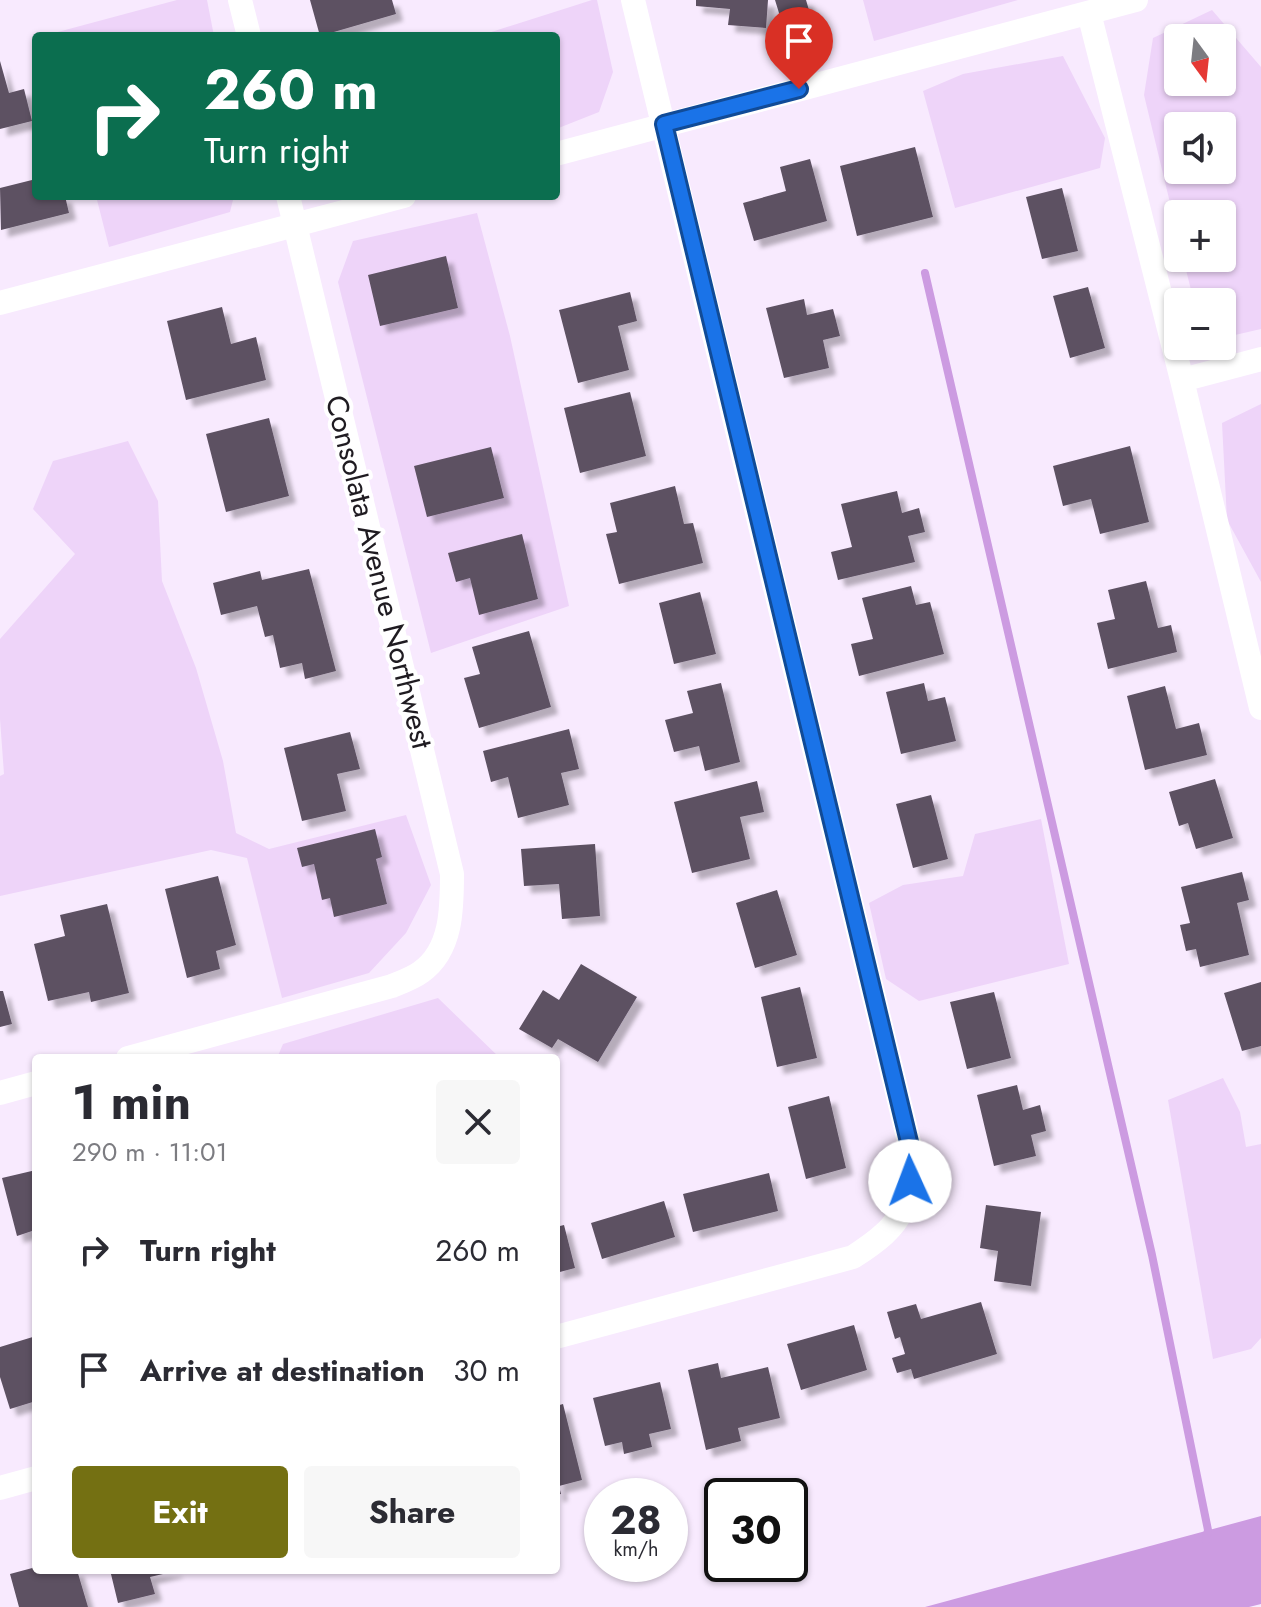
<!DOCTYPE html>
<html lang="en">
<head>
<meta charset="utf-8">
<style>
	body { margin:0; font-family:Jost,sans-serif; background:#f7f7f7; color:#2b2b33; height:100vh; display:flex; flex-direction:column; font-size:30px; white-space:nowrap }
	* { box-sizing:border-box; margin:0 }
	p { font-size:26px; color:#7c7c81 }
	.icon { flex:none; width:44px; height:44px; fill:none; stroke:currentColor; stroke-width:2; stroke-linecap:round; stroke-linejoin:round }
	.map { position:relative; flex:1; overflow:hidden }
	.drawer { position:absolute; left:32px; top:1054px; width:528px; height:520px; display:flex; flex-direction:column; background:#fff; border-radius:8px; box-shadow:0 2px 6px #0004 }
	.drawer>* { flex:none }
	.hud { position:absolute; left:32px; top:32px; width:528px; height:168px; border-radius:8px; box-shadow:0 2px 6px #0004; background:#0b6e4f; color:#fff; overflow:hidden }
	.needle { width:52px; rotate:165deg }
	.fabs { position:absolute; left:1164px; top:24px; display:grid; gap:16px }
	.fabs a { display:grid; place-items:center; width:72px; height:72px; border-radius:8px; background:#fff; box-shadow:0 2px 6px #0004; font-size:40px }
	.speed { position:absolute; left:584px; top:1478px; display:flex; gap:16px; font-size:40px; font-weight:700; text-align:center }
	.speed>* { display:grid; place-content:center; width:104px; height:104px; border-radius:50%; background:#fff; box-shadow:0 2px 6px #0004; line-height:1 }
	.speed small { font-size:20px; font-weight:400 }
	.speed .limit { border:4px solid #111; border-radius:12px; background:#fff; color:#111 }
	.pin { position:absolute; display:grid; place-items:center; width:68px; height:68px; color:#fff; margin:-82px -34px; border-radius:50% 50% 50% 0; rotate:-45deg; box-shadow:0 0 8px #0007 }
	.pin .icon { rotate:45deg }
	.me { position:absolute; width:88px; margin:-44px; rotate:358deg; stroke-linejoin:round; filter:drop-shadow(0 0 6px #0008) }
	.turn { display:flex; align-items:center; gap:28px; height:168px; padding:0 40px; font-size:36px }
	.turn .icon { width:104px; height:104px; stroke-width:2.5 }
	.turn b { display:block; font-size:56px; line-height:68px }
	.round { display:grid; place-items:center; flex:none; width:84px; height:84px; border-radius:8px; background:#f7f7f7 }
	.summary { display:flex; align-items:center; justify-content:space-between; height:136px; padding:0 40px }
	h1 { font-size:48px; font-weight:700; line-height:60px }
	.cta { display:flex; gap:16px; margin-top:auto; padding:16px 40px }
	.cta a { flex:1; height:92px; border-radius:8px; background:#747012; color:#fff; font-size:32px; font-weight:700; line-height:92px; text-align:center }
	.cta a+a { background:#f7f7f7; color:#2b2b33 }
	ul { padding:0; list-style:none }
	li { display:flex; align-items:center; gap:24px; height:120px; padding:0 40px }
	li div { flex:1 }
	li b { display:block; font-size:30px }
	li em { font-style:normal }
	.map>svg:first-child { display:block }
	.green { fill:#eed4f9; fill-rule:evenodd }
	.water { fill:#cc9be1 }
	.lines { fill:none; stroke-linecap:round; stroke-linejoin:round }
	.stream { stroke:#cc9be1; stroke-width:8 }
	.building { fill:#5d5162; filter:url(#shadow) }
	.minor { stroke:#fff; stroke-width:24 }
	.route-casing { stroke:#114b97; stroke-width:20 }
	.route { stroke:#1a73e8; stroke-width:14 }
	.labels { text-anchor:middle; stroke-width:8; stroke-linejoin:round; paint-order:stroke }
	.street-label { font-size:30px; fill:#1f1b21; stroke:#fff }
</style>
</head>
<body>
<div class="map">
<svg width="1261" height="1607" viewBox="0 0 1261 1607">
	<defs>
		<filter id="shadow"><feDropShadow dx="7" dy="7" stdDeviation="2" flood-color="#0004"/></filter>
	</defs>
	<rect width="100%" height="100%" fill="#f8eafe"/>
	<path class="green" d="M177,0h30l7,36h-159l-1,-3z
		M592,0h5l16,72 -14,40 -43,17v-93h-77z
		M863,0h155l-144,41z
		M1212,10l49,57v262l-39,9v-36h-28l-11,-44h39v-44h-44v22l-34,-141 9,-57zM1178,38h44v44h-44zM1178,126h44v44h-44z
		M1063,56l42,82 -5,30 -145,40 -32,-117 40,-17z
		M96,196h138l-4,16 -121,35z
		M477,213l33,123 59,270 -138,47 -93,-371 15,-41z
		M1261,404v178l-34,-62 -5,-97z
		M128,441l30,60 4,80 34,87 27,93 13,72 33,16 137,-34 25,70 -25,48 -37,40 -87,25 -35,-140 -36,-8 -211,46v-120l4,-2 -4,-55v-80l75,-85 -42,-45 20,-48z
		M1041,819l28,145 -150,37 -33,-22 -17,-76 34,-18 60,-9 12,-42z
		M438,998l62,60h-223l6,-14z
		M1223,1078l17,34 6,35 15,-3v194l-10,11 -38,10 -45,-259z"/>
	<path class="water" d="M1261,1516v88l-12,3h-324z"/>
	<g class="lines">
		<path class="stream" d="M925,273l227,982 56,275 -2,10"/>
	</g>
	<path class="building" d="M310,0h82l4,14 -76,22z
		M696,0h72l-2,28 -38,-3 2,-16 -34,-3z
		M775,0h31l5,17 -28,9z
		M0,61l9,32 15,-4 8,32 -32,8z
		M915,147l18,70 -76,19 -17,-70z
		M810,159l17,62 -73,20 -11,-38 43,-12 -6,-24z
		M36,179v17h29l4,17 -68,17 -1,-42z
		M1062,188l16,63 -36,8 -16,-62z
		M446,256l12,52 -78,18 -12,-51z
		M1088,287l17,61 -35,10 -17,-62z
		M630,292l7,29 -19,5 11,44 -51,13 -19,-73z
		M804,299l3,16 26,-6 7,27 -17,4 6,28 -45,10 -18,-70z
		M222,307l9,37 25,-7 10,43 -80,20 -19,-79z
		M630,392l16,64 -66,17 -16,-65z
		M269,418l20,78 -63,16 -20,-78z
		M1130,446l19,76 -49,12 -9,-35 -28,7 -10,-40z
		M491,447l13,51 -77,19 -13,-51z
		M675,486l9,38 9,-1 10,40 -84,21 -13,-50 11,-2 -7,-29z
		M897,491l5,22 17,-5 6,24 -17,4 7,26 -77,18 -7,-28 21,-5 -11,-43z
		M522,534l16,65 -59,16 -9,-37 -14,4 -8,-29z
		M309,569l27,102 -31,8 -3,-16 -22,5 -7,-33 -8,2 -8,-31 -36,9 -8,-32 47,-12 2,9z
		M1146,581l12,47 13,-3 6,27 -69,17 -11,-46 18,-4 -7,-29z
		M911,586l5,19 14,-3 14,52 -85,22 -8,-32 22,-5 -11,-41z
		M700,592l16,62 -42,10 -15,-61z
		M529,631l22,76 -72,21 -15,-50 16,-4 -8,-27z
		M721,683l19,79 -35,9 -6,-25 -25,6 -9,-32 28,-7 -6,-22z
		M924,683l4,18 17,-4 11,44 -55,13 -15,-62z
		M1165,686l11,43 23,-6 8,32 -62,15 -18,-74z
		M569,729l10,40 -18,4 8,32 -51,13 -10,-41 -17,5 -8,-31z
		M350,732l10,37 -23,5 9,37 -44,10 -18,-73z
		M1215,779l18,59 -37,11 -8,-26 -9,3 -10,-34z
		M757,781l7,31 -24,5 10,42 -58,14 -18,-71z
		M931,795l17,64 -35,9 -17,-64z
		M375,829l7,28 -6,2 11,45 -53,13 -4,-19 -8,2 -8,-36 -12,3 -5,-19z
		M595,844l5,72 -38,3 -3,-35 -35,2 -3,-37z
		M1242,872l7,28 -12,3 12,52 -49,12 -4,-18 -10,2 -6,-26 10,-2 -9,-36z
		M218,876l18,69 -20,6 4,18 -33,9 -22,-89z
		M777,890l20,65 -42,13 -19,-65z
		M107,904l22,89 -38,9 -2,-10 -41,9 -14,-57 31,-8 -5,-21z
		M581,964l56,33 -39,65 -40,-23 -6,9 -33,-19 24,-39 16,10z
		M1261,982v64l-19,5 -18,-58z
		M800,987l17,71 -40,9 -16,-70z
		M0,991h3l9,33 -12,3z
		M994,992l17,66 -44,11 -17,-67z
		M1017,1085l6,25 17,-5 6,26 -15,4 5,21 -42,10 -17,-71z
		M829,1096l17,72 -40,11 -18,-72z
		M36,1170v72h-1l-3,-11 -15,5 -15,-58z
		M769,1173l9,38 -85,21 -10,-38z
		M664,1201l11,36 -73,22 -11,-36z
		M986,1205l55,7 -10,74 -37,-5 4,-30 -18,-3z
		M564,1225l11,43 -19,5v-46z
		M981,1302l16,52 -83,25 -3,-10 -14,4 -5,-15 13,-4 -5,-17 -5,2 -8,-27 29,-8 5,15z
		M854,1325l13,45 -66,20 -14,-46z
		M36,1336v65l-26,8 -10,-32v-30z
		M718,1363l3,15 47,-11 12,51 -42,10 3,13 -35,9 -18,-80z
		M660,1382l11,47 -22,5 3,13 -28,7 -2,-12 -17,4 -12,-48z
		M563,1404l19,76 -23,6 2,8 -5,1v-89z
		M36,1567v3h41l11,37h-69l-9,-33z
		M110,1570h66v1l-26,6 5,17 -37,9z"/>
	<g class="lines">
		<path class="minor" d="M240,0l9,36
			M1089,13l93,367 79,328
			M556,154l580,-154
			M0,303l404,-107
			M1182,380l79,-21
			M128,1058l264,-72c10,-4 21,-8 29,-14 31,-22 31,-64 31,-98l-164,-678
			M0,1093l36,-10
			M556,1337l297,-80c53,-34 57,-50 57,-111l-277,-1146
			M0,1488l36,-10"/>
	</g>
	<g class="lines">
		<defs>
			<path id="route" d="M799,89l-135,35 246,1022v35"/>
		</defs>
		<use href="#route" class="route-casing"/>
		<use href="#route" class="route"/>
	</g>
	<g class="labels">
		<g class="street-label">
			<text transform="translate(379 572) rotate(76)" y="10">Consolata Avenue Northwest</text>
		</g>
	</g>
</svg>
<div class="fabs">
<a><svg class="needle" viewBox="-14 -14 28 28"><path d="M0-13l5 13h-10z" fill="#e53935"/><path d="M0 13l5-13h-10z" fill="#7c7c81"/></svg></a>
<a><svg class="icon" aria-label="sound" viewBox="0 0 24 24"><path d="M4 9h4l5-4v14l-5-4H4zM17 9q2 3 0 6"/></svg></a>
<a>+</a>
<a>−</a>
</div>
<div class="speed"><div>28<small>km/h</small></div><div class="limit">30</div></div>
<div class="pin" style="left:799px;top:89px;background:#d93025"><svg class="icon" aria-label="arrive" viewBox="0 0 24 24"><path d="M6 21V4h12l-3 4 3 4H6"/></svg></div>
<svg class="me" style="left:910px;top:1181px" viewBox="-20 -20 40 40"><circle r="19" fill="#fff"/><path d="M0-13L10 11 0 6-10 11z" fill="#1a73e8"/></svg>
<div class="hud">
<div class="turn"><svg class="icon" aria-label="right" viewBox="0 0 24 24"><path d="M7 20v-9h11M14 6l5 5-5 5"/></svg><div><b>260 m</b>Turn right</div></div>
</div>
<section class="drawer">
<div class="summary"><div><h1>1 min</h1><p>290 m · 11:01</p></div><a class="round"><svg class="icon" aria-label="close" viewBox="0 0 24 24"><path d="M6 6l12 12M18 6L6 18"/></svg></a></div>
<ul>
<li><svg class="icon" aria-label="right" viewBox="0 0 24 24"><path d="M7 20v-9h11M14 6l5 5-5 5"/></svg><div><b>Turn right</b></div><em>260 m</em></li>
<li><svg class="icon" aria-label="arrive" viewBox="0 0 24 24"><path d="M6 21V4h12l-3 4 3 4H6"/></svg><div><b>Arrive at destination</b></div><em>30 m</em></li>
</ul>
<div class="cta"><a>Exit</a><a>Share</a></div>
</section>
</div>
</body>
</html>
